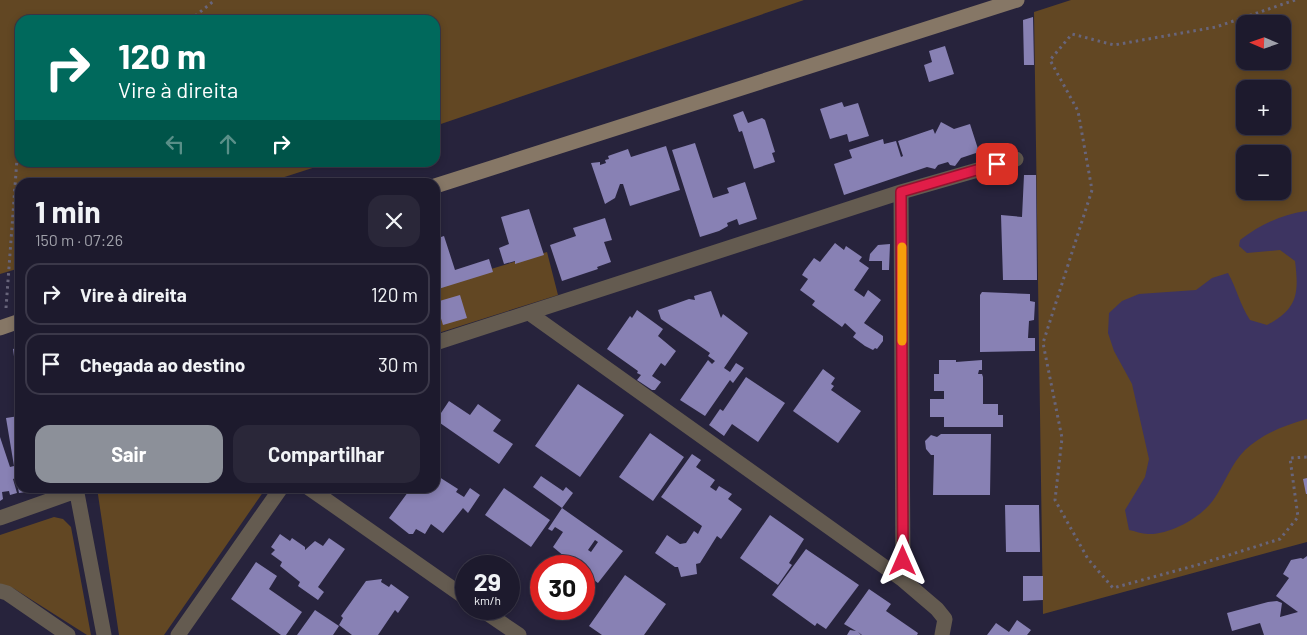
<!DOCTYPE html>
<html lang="pt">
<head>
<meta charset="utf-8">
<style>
	body { margin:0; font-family:Barlow,sans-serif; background:#2a2739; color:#f1f3f6; height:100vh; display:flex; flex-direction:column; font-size:19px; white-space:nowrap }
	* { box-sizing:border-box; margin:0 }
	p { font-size:16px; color:#a0a1aa }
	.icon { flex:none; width:28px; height:28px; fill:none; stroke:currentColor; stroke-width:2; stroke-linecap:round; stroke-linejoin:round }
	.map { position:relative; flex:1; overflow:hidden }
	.details { position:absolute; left:15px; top:178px; width:425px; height:315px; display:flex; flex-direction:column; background:#1d1a2d; border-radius:15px; box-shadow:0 2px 8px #0003,0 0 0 1px #3b3849 }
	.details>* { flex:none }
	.top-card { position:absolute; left:15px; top:15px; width:425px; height:152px; border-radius:15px; box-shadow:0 2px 8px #0003,0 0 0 1px #3b3849; background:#00695c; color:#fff; overflow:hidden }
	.needle { width:32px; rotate:272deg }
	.controls { position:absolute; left:1236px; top:15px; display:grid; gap:10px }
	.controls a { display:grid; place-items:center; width:55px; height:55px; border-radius:10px; background:#1d1a2d; box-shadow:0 2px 8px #0003,0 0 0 1px #3b3849; font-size:25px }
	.speed { position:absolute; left:455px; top:555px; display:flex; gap:10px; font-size:25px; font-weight:700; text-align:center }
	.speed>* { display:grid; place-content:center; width:65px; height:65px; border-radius:50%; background:#1d1a2d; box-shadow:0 2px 8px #0003,0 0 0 1px #3b3849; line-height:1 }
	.speed small { font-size:12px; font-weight:400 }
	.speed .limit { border:8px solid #d22; background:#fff; color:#111 }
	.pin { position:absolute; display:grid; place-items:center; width:42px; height:42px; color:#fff; margin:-21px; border-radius:10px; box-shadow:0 2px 8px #0006 }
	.me { position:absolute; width:55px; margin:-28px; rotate:0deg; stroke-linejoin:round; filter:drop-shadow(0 0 4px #0008) }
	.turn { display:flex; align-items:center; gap:18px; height:105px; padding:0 20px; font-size:22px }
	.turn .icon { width:65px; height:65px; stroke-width:2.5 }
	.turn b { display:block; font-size:35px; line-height:42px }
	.lanes { display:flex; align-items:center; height:48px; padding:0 20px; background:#0003; justify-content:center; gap:25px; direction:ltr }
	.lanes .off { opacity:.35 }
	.round { display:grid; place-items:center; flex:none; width:52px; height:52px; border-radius:15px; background:#2a2739 }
	.head { display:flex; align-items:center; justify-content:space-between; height:85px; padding:0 20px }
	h1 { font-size:30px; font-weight:700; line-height:38px }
	.cta { display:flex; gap:10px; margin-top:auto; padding:10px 20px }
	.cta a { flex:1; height:58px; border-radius:15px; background:#8c9099; color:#fff; font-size:20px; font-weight:700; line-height:58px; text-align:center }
	.cta a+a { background:#2a2739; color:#f1f3f6 }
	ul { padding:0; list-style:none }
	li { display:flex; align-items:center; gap:15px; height:62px; margin:0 10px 8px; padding:0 10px; border:2px solid #3b3849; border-radius:15px }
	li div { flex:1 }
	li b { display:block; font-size:19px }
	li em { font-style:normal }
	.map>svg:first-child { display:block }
	.green { fill:#624723; fill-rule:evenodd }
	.water { fill:#3d3461 }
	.building { fill:#8881b4; fill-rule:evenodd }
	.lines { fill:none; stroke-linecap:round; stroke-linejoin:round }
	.path { stroke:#68657b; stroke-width:3; stroke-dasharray:2.5 4; stroke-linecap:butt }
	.street { stroke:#645b50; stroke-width:15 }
	.secondary { stroke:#867766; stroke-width:15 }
	.route-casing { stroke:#92132f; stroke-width:12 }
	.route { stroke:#e11d48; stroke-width:9 }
	.slow { stroke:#f59e0b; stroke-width:9 }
</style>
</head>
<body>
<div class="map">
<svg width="1307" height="635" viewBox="0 0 1307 635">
	<rect width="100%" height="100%" fill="#27233c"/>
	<path class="green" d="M0,0h804l-369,126v-106h-415v142l308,1 -59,19h-249v86l-20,6z
		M1071,0h236v542l-264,72 -9,-602zM1245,24h37v37h-37zM1245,89h37v37h-37zM1245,154h37v37h-37z
		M547,252l11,43 -123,39v-48z
		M97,488h169l-102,147h-45z
		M54,517l9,2 8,8 20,108h-4l-74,-47 -13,-3v-50z"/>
	<path class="water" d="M1307,211v208c-22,6 -45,15 -62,31 -14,14 -20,33 -31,49 -12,18 -44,36 -66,35 -6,0 -13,-3 -19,-4l-4,-20 20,-33 4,-18 -17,-75 -18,-33 -6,-18 1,-20 13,-12 17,-7 57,-4 16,-12 16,-5c9,16 12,32 22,47l17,5c31,-16 32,-32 28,-64l-15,-11 -33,3 -8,-7 1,-6c20,-15 42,-26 67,-29z"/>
	<path class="building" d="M1033,17l1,48h-10l-1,-45z
		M945,46l9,28 -25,8 -5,-17 8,-3 -3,-11z
		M842,102l2,5 14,-4 11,33 -20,6 -2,-8 -17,5 -10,-30z
		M743,111l5,12 14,-5 3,2 10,32 -3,1 3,9 -21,7 -12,-38 -3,1 -6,-17z
		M941,122l13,7 16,-5 9,28 -18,6 -6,8 -5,-1 -2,-3 -10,3 -3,4 -8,-2 -83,28 -10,-31 18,-6 -3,-8 34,-11 1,5 12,-3 5,16 2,-1 -5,-15 35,-12 2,5z
		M695,143l18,55 16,-5 -2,-5 18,-6 12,37 -18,6 -2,-6 -10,4 1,3 -9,5 -19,6 -28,-87z
		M666,146l14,44 -50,16 -7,-22h-3l-5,14 -10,6 -14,-41 9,-1v3l6,-2 -1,-3 4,-1 -1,-3 20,-7 3,8z
		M1024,175h12l1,105h-34l-2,-65 21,2z
		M529,209l15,46 -29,9v-3l-11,3 -5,-16 10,-4 -8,-27z
		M605,218l7,22 -8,2 7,20 -14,5 1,2 -36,12 -12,-36 26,-9 -3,-8z
		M444,236l11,34 34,-11 4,13 -58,18v-51z
		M835,243l9,7 2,-4 16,11 -3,4 10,7 -15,22 10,7 4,-7 13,10 -17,23 19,13v5l-6,8 -2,-1 -2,2 -8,-4 -12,-9 3,-4 -11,-10 -3,4 -30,-22 3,-4 -15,-11 8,-11 -6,-4 3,-5 9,-12 6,4z
		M890,244l-1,26h-7v-9h-13l1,-7 8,-9z
		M711,291l10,27 2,-4 25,19 -24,35 6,4 6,-9 8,5 -11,15 -3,-3 -25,36 -25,-16 28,-40 4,4 3,-3 -7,-5 2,-3 -49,-34 -3,-9 31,-11 6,1 -1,-4z
		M982,292l48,2v7l5,1 -1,18 -5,1 -1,17h7v13l-55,1v-57z
		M460,295l7,23 -24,7 -7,-23z
		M637,310l26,19 -5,7 18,15 -11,15 -4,-3 -9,13 9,6 -6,8h-3l-15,-10 4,-5 -4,-2 1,-2 -31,-22 23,-33 2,2z
		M20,347v23l-4,1 -3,-22z
		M939,360h17v2l26,-2v10h-3l-1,4h4l1,3v27h15v11h5v12h-59v-10h-14v-18h14v-8h-10v-17h5z
		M823,369l12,9 -4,6 3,2 -3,4 30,21 -23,32 -45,-32z
		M746,377l39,26 -27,39 -26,-18 -8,12 -15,-11 11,-16 3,2z
		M578,384l46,31 -44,62 -45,-31z
		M449,401l21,14 8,-11 23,16 -8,11 20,13 -14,20 -59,-41 -5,8v-13l2,1z
		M19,416l1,72h13v3l-14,2 -3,-15 -3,1 4,14 -7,2 -1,-4 -7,1 1,7 -3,2v-64l10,30 4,-1 -8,-48z
		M650,433l34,24 -31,44 -34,-24z
		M941,434h50l-1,61h-57l1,-40h-3l-5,-6 -1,-8 6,-6 6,2z
		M692,454l9,6 -5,7 19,13 -5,7 6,4 3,-5 13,8 -4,5 14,10 -21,30 -4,-3 -17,27 -4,1 1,10 -16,3 -3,-10h-3l-20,-14 12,-18 13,9 6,-1 8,-12 4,3 4,-8 -41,-29z
		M436,475l22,14 -2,3 8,5 6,-9 10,7 -12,18 -5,-5 -20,25 -12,-9 -6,10 -9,-5 -3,5h-4l-20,-16 22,-30h24z
		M541,476l22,15 3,-4 7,6 -11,15 -29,-21z
		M1307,478v16h-1l-3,-15z
		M504,488l46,32 -19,27 -46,-32z
		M1005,505h34l1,47h-34z
		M562,508l61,43 -25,32 -14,-10v-7h-8l-23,-19 10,-15 -8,-5 -3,4 -4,-2zM595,540l3,2 -7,10 -3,-2z
		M770,515l34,24 -15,24 3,2 -14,20 -38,-27z
		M280,534l10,7 2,-3 13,9v3l10,-9 8,5 6,-8 16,11 -27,38 6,5 -6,8 -20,-14 2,-4 -20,-16 2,-4 -11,-8 4,-4 -4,-3z
		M806,549l53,36 -33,44 -9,-6 -2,3 -43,-31z
		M1307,556v79h-43l-4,-12 -28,8 -5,-18 41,-11 9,-1 5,2 -2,14 18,-5 -22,-16 13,-18 -6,-4 8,-14 10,-2 2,1z
		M256,562l21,14 -8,13 33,23 -16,23h-5l-50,-36z
		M625,575l41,29 -22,31h-42l-13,-9z
		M1023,576h20v24l-20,1z
		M382,579l-1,3 8,5 2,-3 18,13 -11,16 -3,-3 -17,25h-26l-13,-10 4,-7 -2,-2 25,-35z
		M869,589l22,15 -5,7 32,22 -1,2h-55l-4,-3 3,3h-14l3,-5 6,1 -12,-7z
		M315,610l24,16 -6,9h-36z
		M1017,620l14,10 -4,5h-40l9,-12 13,9z"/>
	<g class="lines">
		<path class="path" d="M1295,0l-79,27 -102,18 -42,-11 -22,26 28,51 14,79 -49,153 19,95 -7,62 33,59 25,29 84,-23 83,-26 18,-22 -8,-59 17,-1
			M190,20l25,-20
			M6,308l11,-149 3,-2"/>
		<path class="street" d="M901,192l2,388
			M529,313l374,267 34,29 8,10 -3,16
			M435,343l466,-151 115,-33
			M76,488l28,147
			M309,488l157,110
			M0,518l76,-27
			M0,591l7,2 61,42
			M481,609l38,26
			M178,635l103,-147"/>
		<path class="secondary" d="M435,186l582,-186
			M0,328l20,-7"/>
	</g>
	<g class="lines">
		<defs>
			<path id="route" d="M903,561l-2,-369 96,-28"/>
		</defs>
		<use href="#route" class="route-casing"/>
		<use href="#route" class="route"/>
		<path class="slow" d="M902,247v94"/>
	</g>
</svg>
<div class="controls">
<a><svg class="needle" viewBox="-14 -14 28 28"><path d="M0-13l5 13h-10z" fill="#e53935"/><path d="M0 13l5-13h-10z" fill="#a0a1aa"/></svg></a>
<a>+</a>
<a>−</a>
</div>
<div class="speed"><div>29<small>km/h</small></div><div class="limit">30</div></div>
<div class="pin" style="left:997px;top:164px;background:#d93025"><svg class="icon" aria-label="arrive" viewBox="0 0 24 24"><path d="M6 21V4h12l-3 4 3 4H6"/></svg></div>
<svg class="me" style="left:903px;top:561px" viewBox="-20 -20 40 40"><path d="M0-17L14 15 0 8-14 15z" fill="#e11d48" stroke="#fff" stroke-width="4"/></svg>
<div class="top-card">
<div class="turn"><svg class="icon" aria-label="right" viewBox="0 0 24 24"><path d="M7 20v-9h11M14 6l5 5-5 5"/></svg><div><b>120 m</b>Vire à direita</div></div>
<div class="lanes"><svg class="icon off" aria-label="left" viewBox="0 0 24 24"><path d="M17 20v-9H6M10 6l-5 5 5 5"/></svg><svg class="icon off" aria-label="ahead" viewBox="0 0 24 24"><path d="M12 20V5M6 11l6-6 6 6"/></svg><svg class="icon" aria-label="right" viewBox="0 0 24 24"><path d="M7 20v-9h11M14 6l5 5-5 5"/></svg></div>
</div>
<section class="details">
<div class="head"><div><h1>1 min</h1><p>150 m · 07:26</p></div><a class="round"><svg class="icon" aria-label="close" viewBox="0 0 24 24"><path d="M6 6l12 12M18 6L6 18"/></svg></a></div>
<ul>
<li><svg class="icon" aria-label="right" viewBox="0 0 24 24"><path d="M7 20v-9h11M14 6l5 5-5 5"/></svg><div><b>Vire à direita</b></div><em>120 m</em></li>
<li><svg class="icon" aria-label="arrive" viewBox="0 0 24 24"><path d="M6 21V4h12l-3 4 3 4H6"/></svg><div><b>Chegada ao destino</b></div><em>30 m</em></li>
</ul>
<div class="cta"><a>Sair</a><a>Compartilhar</a></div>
</section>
</div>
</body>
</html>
